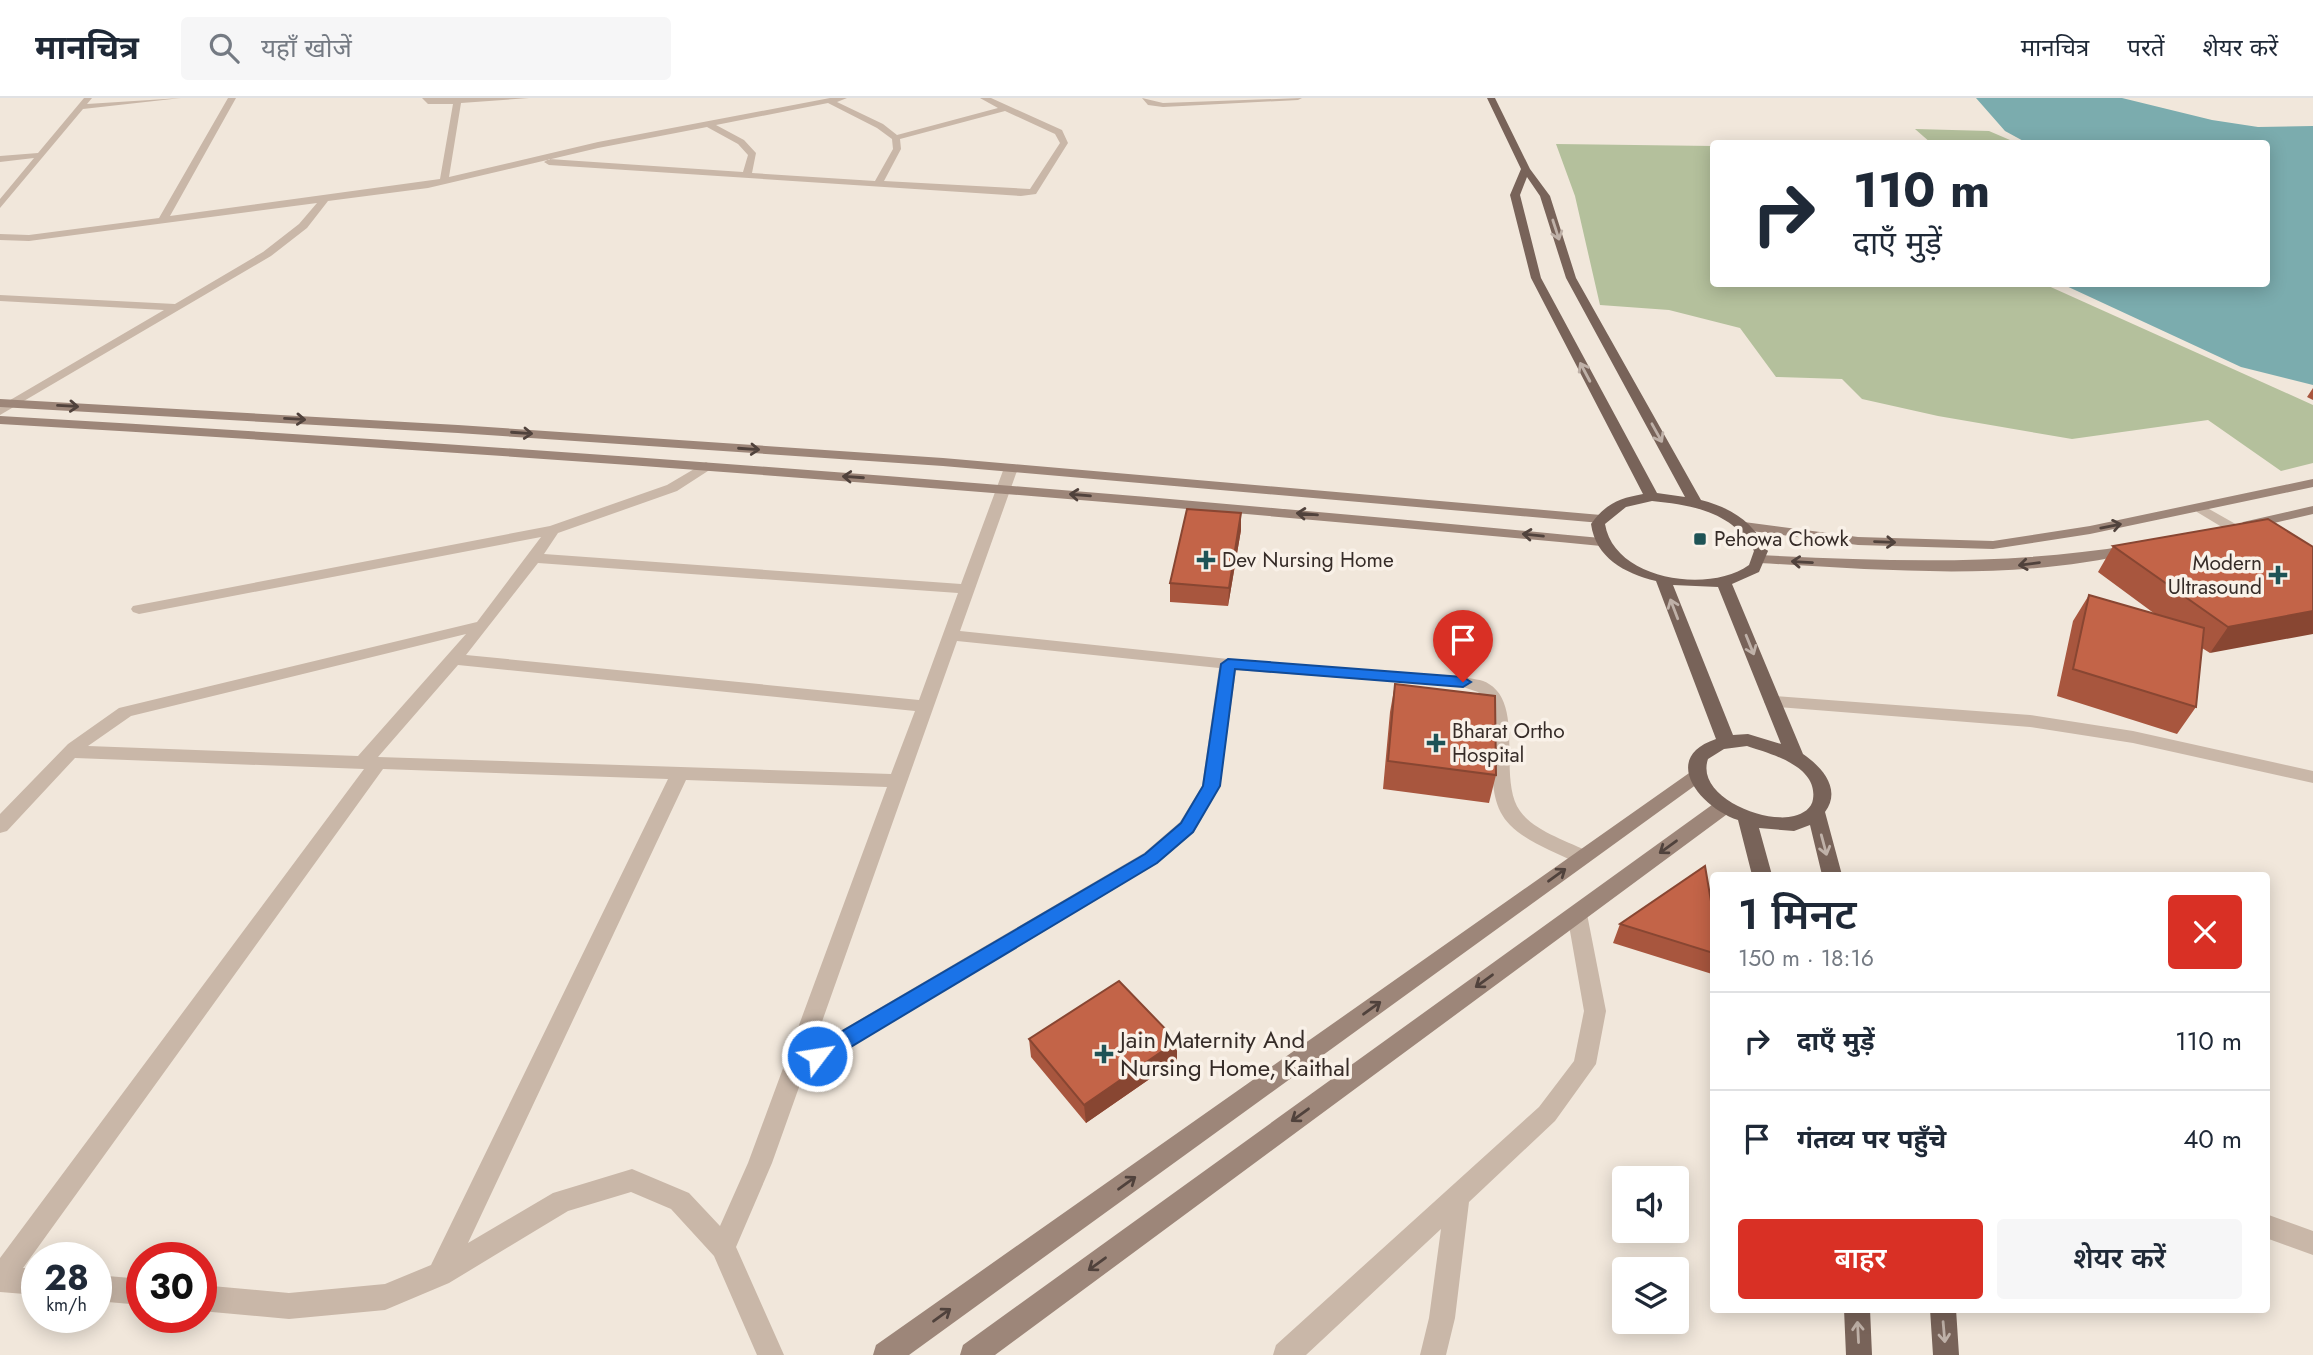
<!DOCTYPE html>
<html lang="hi">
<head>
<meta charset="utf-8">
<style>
	body { margin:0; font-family:Jost,"Noto Sans Devanagari",sans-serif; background:#f6f6f7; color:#1f2937; height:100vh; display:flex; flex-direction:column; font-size:26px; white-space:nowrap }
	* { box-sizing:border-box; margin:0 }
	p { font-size:23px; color:#747a83 }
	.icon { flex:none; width:38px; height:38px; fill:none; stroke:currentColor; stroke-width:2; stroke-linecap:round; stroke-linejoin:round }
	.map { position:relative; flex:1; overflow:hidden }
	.panel { position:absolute; left:1710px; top:774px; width:560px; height:441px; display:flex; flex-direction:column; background:#fff; border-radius:7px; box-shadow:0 4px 18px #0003 }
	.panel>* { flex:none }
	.top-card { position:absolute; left:1710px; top:42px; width:560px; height:147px; border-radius:7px; box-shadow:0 4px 18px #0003; background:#fff; color:#1f2937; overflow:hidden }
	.fabs { position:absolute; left:1612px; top:1068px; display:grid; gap:14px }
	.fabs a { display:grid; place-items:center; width:77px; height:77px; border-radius:7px; background:#fff; box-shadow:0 4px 18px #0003; font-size:35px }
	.speed { position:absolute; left:21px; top:1144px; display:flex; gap:14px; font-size:35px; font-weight:700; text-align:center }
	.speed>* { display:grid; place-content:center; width:91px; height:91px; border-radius:50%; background:#fff; box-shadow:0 4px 18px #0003; line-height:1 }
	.speed small { font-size:18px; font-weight:400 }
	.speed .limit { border:10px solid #d22; background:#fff; color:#111 }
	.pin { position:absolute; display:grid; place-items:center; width:60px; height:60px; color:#fff; margin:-72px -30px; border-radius:50% 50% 50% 0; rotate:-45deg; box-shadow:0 0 7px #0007 }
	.pin .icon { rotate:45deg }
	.me { position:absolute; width:77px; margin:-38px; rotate:59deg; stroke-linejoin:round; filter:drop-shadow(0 0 5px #0008) }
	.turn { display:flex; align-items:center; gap:24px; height:147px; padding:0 28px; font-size:32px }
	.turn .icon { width:91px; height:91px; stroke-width:2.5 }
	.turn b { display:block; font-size:49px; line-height:60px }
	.round { display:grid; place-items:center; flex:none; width:74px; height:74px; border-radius:7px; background:#f6f6f7 }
	.overview { display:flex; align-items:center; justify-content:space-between; height:119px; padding:0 28px }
	h1 { font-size:42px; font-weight:600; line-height:52px }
	.cta { display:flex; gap:14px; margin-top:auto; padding:14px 28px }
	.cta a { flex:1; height:80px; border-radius:7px; background:#d93025; color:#fff; font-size:28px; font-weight:600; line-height:80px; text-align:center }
	.cta a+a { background:#f6f6f7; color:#1f2937 }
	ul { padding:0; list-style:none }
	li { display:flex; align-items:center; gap:21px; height:98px; padding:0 28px; border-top:2px solid #e0e1e3 }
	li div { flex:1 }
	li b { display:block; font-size:26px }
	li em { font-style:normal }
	header { display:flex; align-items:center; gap:42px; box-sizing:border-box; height:98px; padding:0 35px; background:#fff; border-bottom:2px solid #e0e1e3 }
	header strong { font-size:33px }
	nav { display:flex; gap:38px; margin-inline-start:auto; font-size:24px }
	.search { width:490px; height:63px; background:#f6f6f7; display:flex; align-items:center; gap:18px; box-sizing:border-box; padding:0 24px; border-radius:7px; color:#747a83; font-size:26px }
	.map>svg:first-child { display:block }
	.green { fill:#b4c09c }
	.water { fill:#7bacae }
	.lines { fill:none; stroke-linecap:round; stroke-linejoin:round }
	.minor { fill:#c9b7a8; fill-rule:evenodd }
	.secondary { fill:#9d8679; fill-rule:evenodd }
	.primary { fill:#786359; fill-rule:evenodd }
	.wall { fill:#a8563e }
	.shaded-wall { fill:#884632 }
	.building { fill:#c36448; stroke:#884632; stroke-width:2 }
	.oneway { stroke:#bfb1a8 }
	.oneway2 { stroke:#50423c }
	.route { fill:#1a73e8; stroke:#114b97; stroke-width:2 }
	.poi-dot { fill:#1e5356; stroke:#f9f1e8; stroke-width:2.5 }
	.labels { text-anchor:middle; stroke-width:7; stroke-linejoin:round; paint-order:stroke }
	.poi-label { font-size:21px; fill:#362c28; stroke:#f9f1e8; text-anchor:start }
	.near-poi-label { font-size:24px; fill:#362c28; stroke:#f9f1e8; text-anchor:start }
</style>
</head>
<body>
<header>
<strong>मानचित्र</strong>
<div class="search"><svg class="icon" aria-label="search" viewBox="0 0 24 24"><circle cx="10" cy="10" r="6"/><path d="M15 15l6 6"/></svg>यहाँ खोजें</div>
<nav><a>मानचित्र</a><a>परतें</a><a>शेयर करें</a></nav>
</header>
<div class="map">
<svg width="2313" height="1257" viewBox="0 0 2313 1257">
	<rect width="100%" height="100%" fill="#f1e7db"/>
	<path class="green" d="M1915,31l74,2 28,12h-86z
		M1556,46l157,2v138h331l269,121v58l-32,8 -73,-51 -136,19 -134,-23 -76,-17 -20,-20 -66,-2 -36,-49 -71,-18 -69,-5 -25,-109z"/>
	<path class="water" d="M1976,0h146l90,22 46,7 55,-1v259l-72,-18 -179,-83h204v-140l-239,-1 -22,-12z"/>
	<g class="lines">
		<path class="minor" d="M84,0h8l-5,6 94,-6 -98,11 -83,99v-9l34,-41 -34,4v-6l38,-3z
			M228,0h8l-66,118 270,-37 13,-75h-25l-6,-6h107l-68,5 -12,74 149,-35 232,-44h17l-10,4 46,22 14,11 101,-27 -18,-10h11l71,32 6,13 -32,51 -15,2 -472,-31 -5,-3 5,-3 194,13 5,-17 -10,-11 -31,-17 -109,21 -170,40 -100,13 -21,27 -36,28 -271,159v-9l164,-96 -164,-9v-6l175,9 88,-52 36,-28 18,-21 -288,38 -29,-1v-6l29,1 130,-17zM828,5l49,25 15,11 1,10 -18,32 -123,-8 4,-20 -12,-13 -28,-15zM1005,13l50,23 5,9 -30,46 -146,-8 17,-32 -1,-10z
			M1142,0l21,5 139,-5 -4,2 -135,7 -15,-2z
			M706,364l7,4 -2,3 -34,22 -119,42 -14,21 417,30 43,-116 7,-4 5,1 2,3 -58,163 268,28 235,18c8,2 19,2 26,7 36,22 8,95 31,127 14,20 48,30 69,41l3,5 -3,5 -7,2 -7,-2c-22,-11 -48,-20 -65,-37 -35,-35 -1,-100 -32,-133l-15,-5 -227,-17 -16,116 -26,46 -36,31 -355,213 -31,87 -36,84 48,108h-27l-43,-99 -43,-47 -40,-17 -63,19 -119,72 -64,27 -96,9 -88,-8v-26l88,8 96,-9 46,-19 237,-486 -285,-10 -360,499 14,1v26l-37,-3v-34l364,-489 -289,-11 -68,73 -7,2v-19l68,-70 51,-36 358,-86 64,-85 -402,77 -6,-2 -2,-3 2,-3 417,-80 117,-41zM538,465l420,30 -39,107 -453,-45zM466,536l-108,122 -270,-10 43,-30zM957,543l262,27 -17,118 -22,36 -36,31 -331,194zM458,567l457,46 -24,63 -513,-17zM686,682l201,7 -139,376 -28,63 -31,-33 -57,-24 -79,24 -85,50z
			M2202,407l53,30 2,3 -2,3h-10l-48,-29 -2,-3z
			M1773,598l257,19 103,16 180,40v12l-180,-40 -103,-16 -263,-21 -3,-4z
			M1577,808l7,2 3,6 19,97 -10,53 -41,57 -86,81 -14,116 -9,37h-26l9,-37 12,-89 -135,126h-33l3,-10 263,-238 35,-46 10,-50 -17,-97 3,-6z
			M2266,1116l47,17v24l-47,-17z
			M96,1177l46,4v26l-46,-4z"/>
		<path class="secondary" d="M0,301l458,26 485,33 658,57 7,4 -7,4 -658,-57 -485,-33 -458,-26z
			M0,318c534,31 1068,71 1601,122l7,4 -7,4c-533,-50 -1067,-91 -1601,-122z
			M2313,381v8l-223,47 -97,15 -135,-4 -114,-15 -7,-4 7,-4 114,15 135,4 97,-15z
			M2313,408v8l-65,15 -7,-4 2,-3z
			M2132,447l7,4 -2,3c-122,30 -254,18 -378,11l-7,-4 7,-4c125,6 249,11 373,-10z
			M1698,671l6,2 3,4 -3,4 -795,576h-36l3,-10 816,-574z
			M1723,702l7,2 2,5 -2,5 -735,543h-35l3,-10 753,-543z"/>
		<path class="primary" d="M1487,0h8l35,71 20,27 26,82 125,222c31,8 52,22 67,51l-9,21 -27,12 71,170c19,13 39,35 22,58l17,63h-20l-12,-50 -16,6 -35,-3 13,47h-20l-14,-55c-37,-12 -79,-62 -22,-81l-60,-158c-32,-8 -60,-23 -65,-57 14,-20 29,-26 52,-30l-112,-216 -21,-83 11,-26zM1527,79l13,19 26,82 119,219 -28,-4 -116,-215 -21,-83zM1652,403c41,4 81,11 102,50l-5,14c-40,29 -135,15 -144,-41l21,-17zM1673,487l45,2 63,157 -33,-10 -15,1zM1747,648c24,8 71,20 66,53 -1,9 -10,15 -19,17 -28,8 -99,-19 -86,-57l16,-10z
			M1844,1211h26l2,46h-26z
			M1930,1211h26l3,46h-26z"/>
	</g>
	<path class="wall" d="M2313,290v12l-6,-3z
		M1241,432l-13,76 -58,-4v-19z
		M2113,448l200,1 -103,106 -8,-5 -6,59 -19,27 -120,-38 16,-75 16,-26 66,19 -57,-42z
		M1395,586l101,91 -7,28 -106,-14 7,-77z
		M1713,815v58l-1,3 -99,-31 7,-19z
		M1029,941l148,2v19l-91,63 -55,-66z"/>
	<path class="shaded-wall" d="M1241,415v17l-13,76 1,-18z
		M2313,513v23l-103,19 18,-26z
		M1177,943v19l-91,63 -2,-18z"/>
	<path class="building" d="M1187,411l54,4 -12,75 -59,-5z
		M2268,421l45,28v64l-85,16 -115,-81z
		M2089,497l115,33 -8,79 -123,-38z
		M1395,586l100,12 1,79 -108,-14z
		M1705,768l8,47v40l-93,-29z
		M1119,883l58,60 -93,64 -55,-66z"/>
	<defs><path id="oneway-shaft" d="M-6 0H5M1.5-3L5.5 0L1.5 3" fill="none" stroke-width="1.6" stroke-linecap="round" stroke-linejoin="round" transform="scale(1.75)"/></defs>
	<g class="oneway">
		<use href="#oneway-shaft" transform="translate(1556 132) rotate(72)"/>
		<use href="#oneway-shaft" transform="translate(1585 274) rotate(-118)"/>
		<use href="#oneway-shaft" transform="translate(1657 335) rotate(61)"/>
		<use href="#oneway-shaft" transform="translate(1674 511) rotate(-111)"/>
		<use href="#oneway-shaft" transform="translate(1750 547) rotate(68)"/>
		<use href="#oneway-shaft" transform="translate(1824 747) rotate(75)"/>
		<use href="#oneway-shaft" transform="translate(1858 1234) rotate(-93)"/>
		<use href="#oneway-shaft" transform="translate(1944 1234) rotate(85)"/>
	</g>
	<g class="oneway2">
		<use href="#oneway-shaft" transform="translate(68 308) rotate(3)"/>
		<use href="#oneway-shaft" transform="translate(295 321) rotate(3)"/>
		<use href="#oneway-shaft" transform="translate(522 335) rotate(4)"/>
		<use href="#oneway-shaft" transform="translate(749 351) rotate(4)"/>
		<use href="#oneway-shaft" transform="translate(853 379) rotate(-176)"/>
		<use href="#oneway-shaft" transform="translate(1080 397) rotate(-175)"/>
		<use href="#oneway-shaft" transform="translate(1307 416) rotate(-175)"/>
		<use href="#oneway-shaft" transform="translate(2111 428) rotate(-11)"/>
		<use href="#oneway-shaft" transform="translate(1533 437) rotate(-174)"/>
		<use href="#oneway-shaft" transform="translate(1885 444) rotate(2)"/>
		<use href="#oneway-shaft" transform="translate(1802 464) rotate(-177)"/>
		<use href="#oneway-shaft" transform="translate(2029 466) rotate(172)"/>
		<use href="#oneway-shaft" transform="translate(1668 749) rotate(144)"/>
		<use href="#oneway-shaft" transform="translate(1557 777) rotate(-36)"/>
		<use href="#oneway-shaft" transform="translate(1484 883) rotate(144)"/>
		<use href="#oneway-shaft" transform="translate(1372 910) rotate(-36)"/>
		<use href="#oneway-shaft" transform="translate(1300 1017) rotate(144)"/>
		<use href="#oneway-shaft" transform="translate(1127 1085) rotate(-36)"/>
		<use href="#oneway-shaft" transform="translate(1097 1166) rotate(144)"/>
		<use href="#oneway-shaft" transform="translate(942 1217) rotate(-36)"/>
	</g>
	<path class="route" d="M1228,561l235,18 8,5 -8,5 -228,-18 -15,117 -27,46 -36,31 -333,200 -7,2 -7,-2 -3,-7 3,-6 335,-196 36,-31 22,-37 18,-122z"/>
	<g class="poi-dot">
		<rect x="1693" y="434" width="14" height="14" rx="3.5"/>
		<path d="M1202.5 451.5h7v7h7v7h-7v7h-7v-7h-7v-7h7z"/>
		<path d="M2274.5 466.5h7v7h7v7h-7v7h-7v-7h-7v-7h7z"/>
		<path d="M1432.5 634.5h7v7h7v7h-7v7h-7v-7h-7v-7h7z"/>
		<path d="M1100.5 945.5h7v7h7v7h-7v7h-7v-7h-7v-7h7z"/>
	</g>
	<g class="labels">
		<g class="poi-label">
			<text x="1714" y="448">Pehowa Chowk</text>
			<text x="1222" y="469">Dev Nursing Home</text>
			<text x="2262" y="472" text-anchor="end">Modern<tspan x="2262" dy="24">Ultrasound</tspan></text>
			<text x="1452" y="640">Bharat Ortho<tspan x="1452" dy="24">Hospital</tspan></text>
		</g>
		<g class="near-poi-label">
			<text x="1120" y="950">Jain Maternity And<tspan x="1120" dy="28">Nursing Home, Kaithal</tspan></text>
		</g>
	</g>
</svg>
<div class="fabs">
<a><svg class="icon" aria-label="sound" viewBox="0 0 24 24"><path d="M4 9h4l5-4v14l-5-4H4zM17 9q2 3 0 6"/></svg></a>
<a><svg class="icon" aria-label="layers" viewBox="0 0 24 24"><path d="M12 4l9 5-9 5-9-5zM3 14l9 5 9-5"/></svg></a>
</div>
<div class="speed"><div>28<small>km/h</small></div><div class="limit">30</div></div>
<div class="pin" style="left:1463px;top:584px;background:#d93025"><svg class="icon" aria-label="arrive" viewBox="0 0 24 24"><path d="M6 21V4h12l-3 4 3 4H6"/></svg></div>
<svg class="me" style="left:817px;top:958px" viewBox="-20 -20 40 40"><circle r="17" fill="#1a73e8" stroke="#fff" stroke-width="3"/><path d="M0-11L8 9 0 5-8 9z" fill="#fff"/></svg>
<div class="top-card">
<div class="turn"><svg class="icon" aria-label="right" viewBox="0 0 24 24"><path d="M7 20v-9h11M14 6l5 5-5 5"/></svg><div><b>110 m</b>दाएँ मुड़ें</div></div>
</div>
<section class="panel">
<div class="overview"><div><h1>1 मिनट</h1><p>150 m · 18:16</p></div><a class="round" style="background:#d93025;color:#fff"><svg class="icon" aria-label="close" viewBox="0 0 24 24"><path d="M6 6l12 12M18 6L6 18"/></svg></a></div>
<ul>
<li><svg class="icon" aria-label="right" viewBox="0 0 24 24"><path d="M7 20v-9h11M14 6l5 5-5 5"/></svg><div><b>दाएँ मुड़ें</b></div><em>110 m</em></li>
<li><svg class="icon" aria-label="arrive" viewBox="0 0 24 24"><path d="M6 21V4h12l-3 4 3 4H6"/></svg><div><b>गंतव्य पर पहुँचे</b></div><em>40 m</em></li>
</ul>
<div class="cta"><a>बाहर</a><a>शेयर करें</a></div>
</section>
</div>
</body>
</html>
